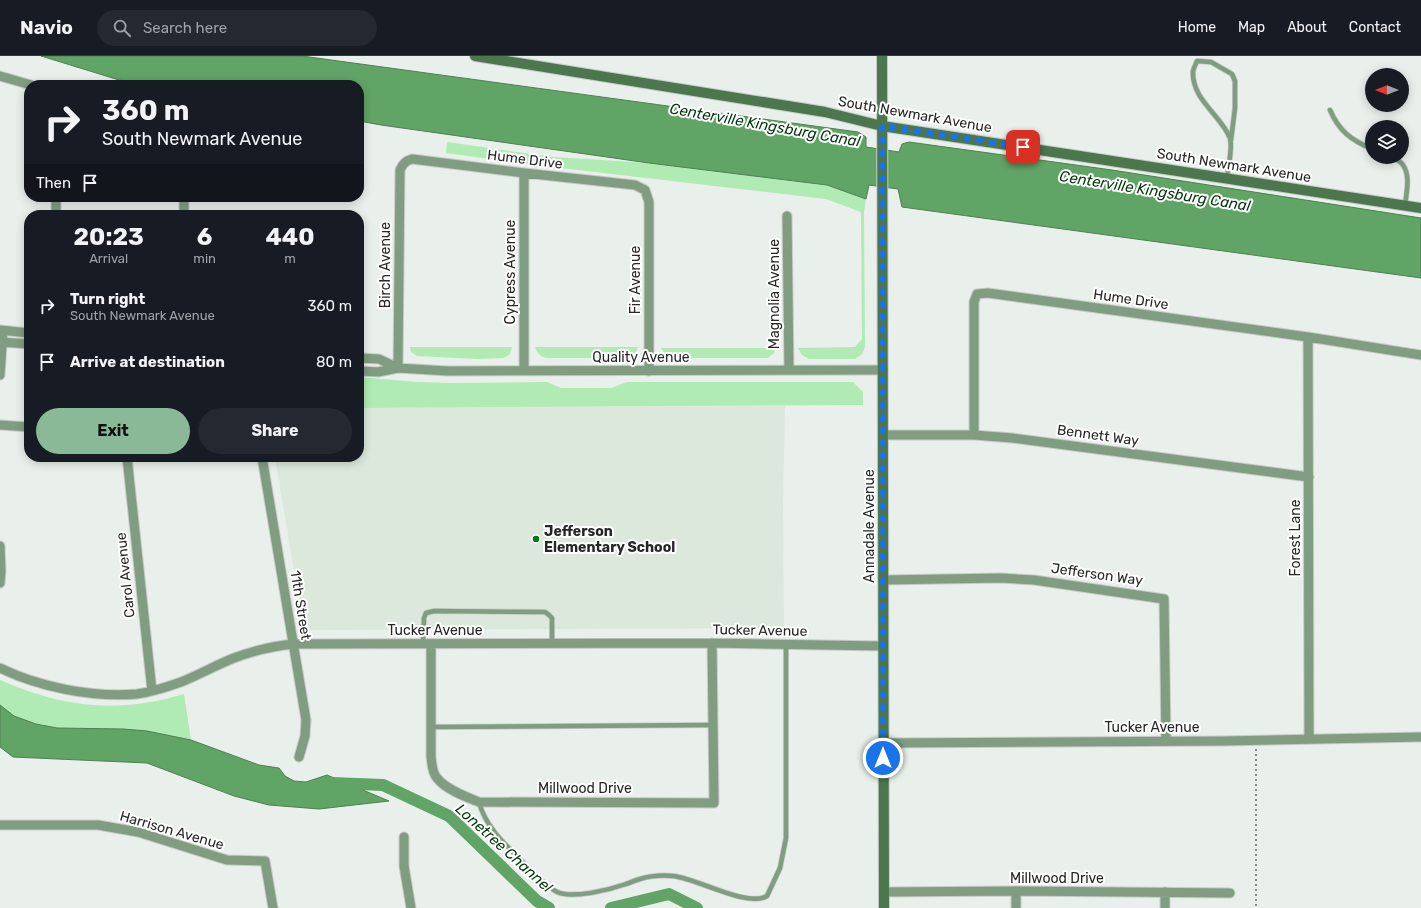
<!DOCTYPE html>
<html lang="en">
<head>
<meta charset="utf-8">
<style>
	body { margin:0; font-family:Rubik,sans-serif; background:#242831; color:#f1f3f6; height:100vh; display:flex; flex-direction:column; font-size:15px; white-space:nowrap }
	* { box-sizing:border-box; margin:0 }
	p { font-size:13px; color:#9ea1a6 }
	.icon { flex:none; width:22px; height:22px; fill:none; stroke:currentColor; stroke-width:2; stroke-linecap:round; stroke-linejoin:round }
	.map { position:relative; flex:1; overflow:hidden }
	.side { position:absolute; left:24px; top:154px; width:340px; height:252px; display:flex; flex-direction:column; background:#171b24; border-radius:16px; box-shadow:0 2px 10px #0003 }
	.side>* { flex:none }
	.top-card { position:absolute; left:24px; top:24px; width:340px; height:122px; border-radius:16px; box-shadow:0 2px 10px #0003; background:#171b24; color:#f1f3f6; overflow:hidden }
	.needle { width:26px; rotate:270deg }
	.controls { position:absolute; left:1365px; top:12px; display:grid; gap:8px }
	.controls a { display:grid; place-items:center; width:44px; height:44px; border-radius:50%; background:#171b24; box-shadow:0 2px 10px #0003; font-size:20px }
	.pin { position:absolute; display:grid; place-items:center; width:34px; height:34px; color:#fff; margin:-17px; border-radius:8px; box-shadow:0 2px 6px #0006 }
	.me { position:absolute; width:44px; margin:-22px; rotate:0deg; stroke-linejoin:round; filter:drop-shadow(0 0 3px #0008) }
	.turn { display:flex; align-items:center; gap:14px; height:84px; padding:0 12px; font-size:18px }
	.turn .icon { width:52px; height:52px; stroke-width:2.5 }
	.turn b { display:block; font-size:28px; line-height:34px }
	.then { display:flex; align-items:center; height:38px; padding:0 12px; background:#0003; gap:8px; font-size:15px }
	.eta { display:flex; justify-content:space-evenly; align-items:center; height:68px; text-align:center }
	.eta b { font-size:24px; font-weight:700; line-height:28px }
	.button { display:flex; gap:8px; margin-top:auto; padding:8px 12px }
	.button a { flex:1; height:46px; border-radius:24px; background:#89b997; color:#111; font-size:16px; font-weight:700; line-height:46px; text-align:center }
	.button a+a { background:#242831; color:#f1f3f6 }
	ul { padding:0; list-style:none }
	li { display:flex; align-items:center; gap:12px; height:56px; padding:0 12px }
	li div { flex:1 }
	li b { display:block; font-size:15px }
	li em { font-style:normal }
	header { display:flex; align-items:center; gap:24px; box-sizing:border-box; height:56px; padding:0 20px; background:#171b24; border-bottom:1px solid #363941 }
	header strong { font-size:19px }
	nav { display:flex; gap:22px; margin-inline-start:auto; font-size:14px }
	.search { width:280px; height:36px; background:#242831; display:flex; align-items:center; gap:10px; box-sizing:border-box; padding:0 14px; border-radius:22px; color:#9ea1a6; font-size:15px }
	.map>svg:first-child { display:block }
	.built { fill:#dce8dc }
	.green { fill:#afebb2 }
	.water { fill:#61a566; stroke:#4f7f52 }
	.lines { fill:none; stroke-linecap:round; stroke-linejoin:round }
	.canal { stroke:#61a566; stroke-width:12 }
	.lane-casing { stroke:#c6cbc7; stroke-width:6 }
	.street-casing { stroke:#c6cbc7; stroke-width:11 }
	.secondary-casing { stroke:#c6cbc7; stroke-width:12 }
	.path { stroke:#868a87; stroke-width:2; stroke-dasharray:2 3; stroke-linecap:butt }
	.lane { stroke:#809d81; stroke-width:4.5 }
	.street { stroke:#809d81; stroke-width:9 }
	.secondary { stroke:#4b764e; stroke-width:10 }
	.route { stroke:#1a73e8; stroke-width:7; stroke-dasharray:0 12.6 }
	.poi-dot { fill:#097223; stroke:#fff; stroke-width:1.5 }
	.labels { text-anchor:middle; stroke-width:4; stroke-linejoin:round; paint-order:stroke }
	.street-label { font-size:14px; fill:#252725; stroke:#fff }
	.poi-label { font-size:14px; font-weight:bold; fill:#252725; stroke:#fff; text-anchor:start }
	.water-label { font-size:15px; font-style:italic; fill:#05390f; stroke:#fff }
</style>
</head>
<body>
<header>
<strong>Navio</strong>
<div class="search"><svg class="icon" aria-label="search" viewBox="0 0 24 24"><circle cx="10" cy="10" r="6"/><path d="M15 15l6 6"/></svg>Search here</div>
<nav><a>Home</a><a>Map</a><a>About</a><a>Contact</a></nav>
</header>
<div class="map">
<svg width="1421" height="852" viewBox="0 0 1421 852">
	<rect width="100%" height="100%" fill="#e9efea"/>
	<path class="built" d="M785,350l-2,99 1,123 -480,2 -29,-173h84v-49z"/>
	<path class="green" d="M447,86l106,15 96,6 178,22 39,14 -2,13 1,135 -3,7 -7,5h-46l-7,-4 -4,-7 57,-1 7,-8 -1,-127 -35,-13 -274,-32 -106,-14z
		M410,291h102l-2,7 -6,4 -26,1 -61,-3 -6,-4z
		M535,291h103c-3,6 -4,10 -11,11h-81c-6,-2 -9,-5 -11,-11z
		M661,292h114l-1,5 -6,5h-97l-6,-4z
		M359,321l58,5 34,1 96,-1 14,6h50l16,-6h226l10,10v13l-504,3z
		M0,624c65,28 116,34 184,14l7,46 -44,-9 -90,-3 -21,-4 -22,-8 -14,-11z"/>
	<path class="water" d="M41,0h261l556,76 8,5v10l33,5 3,-8 7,-2 203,28 309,48v60l-519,-71 -4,-18 -29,-4 -3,14 -39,-14 -178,-22 -268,-38 -22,-4v-36h-208l-32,-5z
		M0,649l14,11 22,8 21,4 66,1 24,2 44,9 68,25 20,3 6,8 9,5 12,1 21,-7 62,26 -70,8 -50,-4 -35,-9 -87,-33 -134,-6 -13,-10z"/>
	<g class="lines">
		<path class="canal" d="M332,727l51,2 66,31 88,85 12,7
			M611,852l58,-14 28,14"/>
		<defs>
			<path id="lane" d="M1330,54c9,21 21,30 42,39
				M1393,101c3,2 8,5 10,8 8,11 3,29 2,41
				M1227,122c1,-10 6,-31 3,-40 -9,-23 -38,-38 -37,-66 0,-3 3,-8 4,-11l14,1 21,12 3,7v27l-4,32
				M423,588l1,-26 2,-5 8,-2 111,1 4,3 3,3v25
				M431,671l282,-2
				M479,746c6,23 23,40 40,56 11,11 24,26 38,34 16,7 52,-2 69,-8 4,-1 9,-4 14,-5 10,-3 22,-4 33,-3 24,2 74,32 94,20l13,-28 6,-30v-193"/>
			<path id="street" d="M0,20l31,9
				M524,117v197
				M56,141v18
				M184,141v18
				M787,160l2,154
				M0,274l29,3
				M1308,281l1,402
				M0,286l29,2
				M359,302l20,1 19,9
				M398,312l2,-198c3,-7 6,-9 12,-11l112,14 111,12 10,5 4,12v169
				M359,315l19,1 20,-4 50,3 435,-1
				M0,319l3,-44
				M0,369l29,2
				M883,379h91l38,3 297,39
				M974,379v-133l3,-8 11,-1 320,44 113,18
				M127,401l25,234
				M262,401l44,263 -1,16 -6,21
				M0,490l1,25 -1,12
				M883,524l118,-2 33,2 130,19 2,142
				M431,588v113c1,6 1,16 6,21 8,11 29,19 42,24l235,1 -2,-160
				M0,612c39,19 93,30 137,26 15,-2 30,-7 44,-12 18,-7 35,-17 53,-24 19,-7 39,-12 59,-14l419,-1 171,3
				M883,687l341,-2 197,-4
				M0,769h98l40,7 89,28 38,1 8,47
				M404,781v29l7,42
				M1016,835v17
				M884,836l132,-1 214,2
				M1165,836v16"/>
			<path id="secondary" d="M475,0l350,56 57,14 539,82
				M882,0l2,852"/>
		</defs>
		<use href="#lane" class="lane-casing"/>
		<use href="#street" class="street-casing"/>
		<use href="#secondary" class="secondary-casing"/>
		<path class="path" d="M1256,693v159"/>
		<use href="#lane" class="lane"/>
		<use href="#street" class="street"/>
		<use href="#secondary" class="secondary"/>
	</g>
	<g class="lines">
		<path class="route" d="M883,702l-1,-632 141,21"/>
	</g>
	<circle class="poi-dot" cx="536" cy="483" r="4"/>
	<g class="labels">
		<g class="street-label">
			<text transform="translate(915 58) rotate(10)" y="5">South Newmark Avenue</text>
			<text transform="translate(525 103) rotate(7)" y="5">Hume Drive</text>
			<text transform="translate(1234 109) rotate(9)" y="5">South Newmark Avenue</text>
			<text transform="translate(385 209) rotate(-90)" y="5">Birch Avenue</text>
			<text transform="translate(510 216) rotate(-90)" y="5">Cypress Avenue</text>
			<text transform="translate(635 224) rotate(-90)" y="5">Fir Avenue</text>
			<text transform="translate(774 238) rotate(-90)" y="5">Magnolia Avenue</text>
			<text transform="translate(1131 243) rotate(8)" y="5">Hume Drive</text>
			<text x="641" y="306">Quality Avenue</text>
			<text transform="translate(1098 379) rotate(8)" y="5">Bennett Way</text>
			<text transform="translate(869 470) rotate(-90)" y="5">Annadale Avenue</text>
			<text transform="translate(1295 482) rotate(-90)" y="5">Forest Lane</text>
			<text transform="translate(1097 518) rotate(8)" y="5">Jefferson Way</text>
			<text transform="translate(125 519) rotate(-96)" y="5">Carol Avenue</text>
			<text transform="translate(301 549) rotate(81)" y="5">11th Street</text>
			<text x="435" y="579">Tucker Avenue</text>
			<text transform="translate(760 574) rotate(1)" y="5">Tucker Avenue</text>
			<text x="1152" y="676">Tucker Avenue</text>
			<text x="585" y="737">Millwood Drive</text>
			<text transform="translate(172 774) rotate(16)" y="5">Harrison Avenue</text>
			<text x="1057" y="827">Millwood Drive</text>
		</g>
		<g class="poi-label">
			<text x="544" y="480">Jefferson<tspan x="544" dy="16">Elementary School</tspan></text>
		</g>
		<g class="water-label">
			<text transform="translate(765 69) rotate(10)" y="5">Centerville Kingsburg Canal</text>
			<text transform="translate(1155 135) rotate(9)" y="5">Centerville Kingsburg Canal</text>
			<text transform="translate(504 792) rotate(42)" y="5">Lonetree Channel</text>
		</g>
	</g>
</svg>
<div class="controls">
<a><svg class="needle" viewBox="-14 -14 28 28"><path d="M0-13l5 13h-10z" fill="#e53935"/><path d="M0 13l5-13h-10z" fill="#9ea1a6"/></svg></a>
<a><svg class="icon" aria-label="layers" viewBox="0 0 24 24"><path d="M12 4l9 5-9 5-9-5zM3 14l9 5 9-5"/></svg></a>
</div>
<div class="pin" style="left:1023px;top:91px;background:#d93025"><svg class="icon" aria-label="arrive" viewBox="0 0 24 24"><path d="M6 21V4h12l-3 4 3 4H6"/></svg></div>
<svg class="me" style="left:883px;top:702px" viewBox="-20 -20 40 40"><circle r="17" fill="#1a73e8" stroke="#fff" stroke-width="3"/><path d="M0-11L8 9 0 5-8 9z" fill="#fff"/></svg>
<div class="top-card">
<div class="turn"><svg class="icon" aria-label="right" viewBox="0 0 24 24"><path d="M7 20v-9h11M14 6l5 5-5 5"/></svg><div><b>360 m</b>South Newmark Avenue</div></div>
<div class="then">Then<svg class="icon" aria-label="arrive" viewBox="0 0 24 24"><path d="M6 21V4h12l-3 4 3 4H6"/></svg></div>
</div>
<section class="side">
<div class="eta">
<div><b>20:23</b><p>Arrival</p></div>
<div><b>6</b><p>min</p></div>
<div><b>440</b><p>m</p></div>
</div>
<ul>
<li><svg class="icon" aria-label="right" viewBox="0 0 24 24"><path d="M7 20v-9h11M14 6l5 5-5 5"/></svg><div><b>Turn right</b><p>South Newmark Avenue</p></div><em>360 m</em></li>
<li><svg class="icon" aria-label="arrive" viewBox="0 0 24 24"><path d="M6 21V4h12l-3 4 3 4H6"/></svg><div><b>Arrive at destination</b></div><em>80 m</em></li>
</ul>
<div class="button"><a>Exit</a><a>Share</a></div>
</section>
</div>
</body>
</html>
